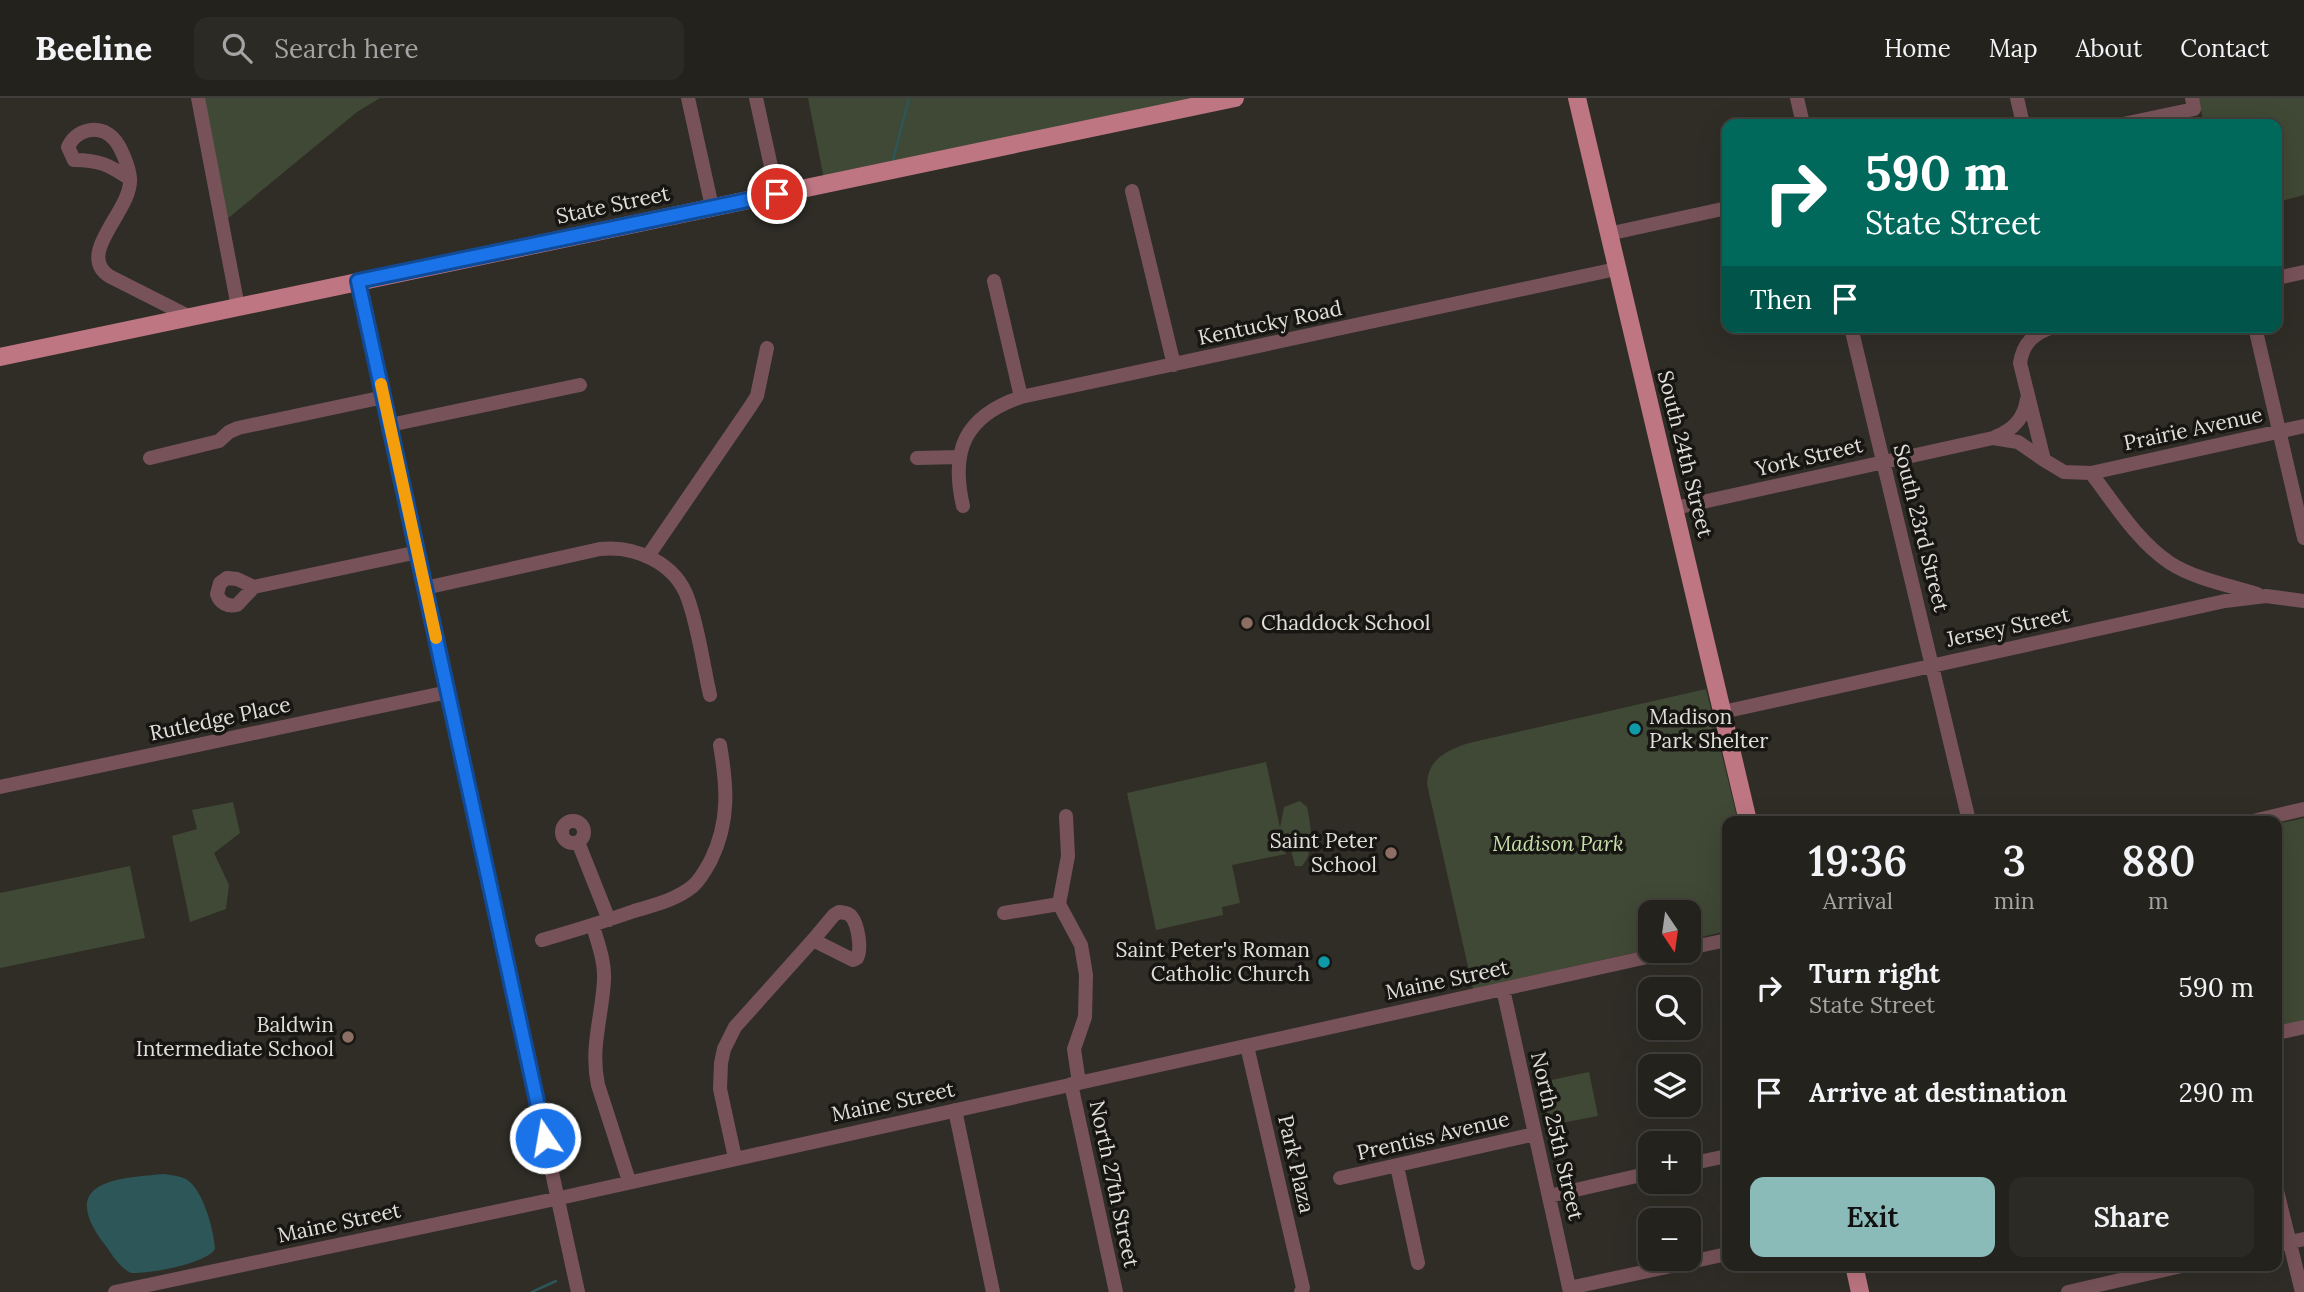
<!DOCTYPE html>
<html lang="en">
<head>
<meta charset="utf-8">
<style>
	body { margin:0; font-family:Lora,serif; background:#2b2a25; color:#f1f3f6; height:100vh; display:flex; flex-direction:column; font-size:26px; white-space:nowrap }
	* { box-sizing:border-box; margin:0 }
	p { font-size:23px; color:#a3a4a3 }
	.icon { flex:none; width:38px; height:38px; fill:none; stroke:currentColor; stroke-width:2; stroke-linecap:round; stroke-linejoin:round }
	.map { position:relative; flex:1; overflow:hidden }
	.panel { position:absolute; left:1722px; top:718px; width:560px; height:455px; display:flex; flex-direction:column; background:#23221c; border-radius:14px; box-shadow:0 7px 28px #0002,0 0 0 2px #403f3b }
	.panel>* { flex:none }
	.hud { position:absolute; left:1722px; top:21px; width:560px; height:214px; border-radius:14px; box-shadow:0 7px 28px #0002,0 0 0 2px #403f3b; background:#00695c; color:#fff; overflow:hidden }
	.needle { width:46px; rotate:167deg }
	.tools { position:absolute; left:1638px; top:802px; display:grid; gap:14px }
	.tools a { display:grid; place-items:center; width:63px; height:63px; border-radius:14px; background:#23221c; box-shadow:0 7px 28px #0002,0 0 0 2px #403f3b; font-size:35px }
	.pin { position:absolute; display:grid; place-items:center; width:60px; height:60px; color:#fff; margin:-30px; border:4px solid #fff; border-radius:50%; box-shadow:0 2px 7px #0007 }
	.me { position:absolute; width:77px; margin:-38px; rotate:348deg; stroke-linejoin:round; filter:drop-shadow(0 0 5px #0008) }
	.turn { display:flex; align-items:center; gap:24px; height:147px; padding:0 28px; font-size:32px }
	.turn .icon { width:91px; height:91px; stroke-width:2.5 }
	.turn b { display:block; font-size:49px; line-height:60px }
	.then { display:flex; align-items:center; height:66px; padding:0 28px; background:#0003; gap:14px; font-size:26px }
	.eta { display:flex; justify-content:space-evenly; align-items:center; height:119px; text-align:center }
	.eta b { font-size:42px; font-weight:600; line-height:49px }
	.cta { display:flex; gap:14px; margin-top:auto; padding:14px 28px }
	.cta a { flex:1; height:80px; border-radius:14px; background:#8bbbb9; color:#111; font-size:28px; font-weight:600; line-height:80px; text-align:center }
	.cta a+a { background:#2b2a25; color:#f1f3f6 }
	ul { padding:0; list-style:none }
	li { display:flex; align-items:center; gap:21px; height:105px; padding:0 28px }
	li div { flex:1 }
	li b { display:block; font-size:26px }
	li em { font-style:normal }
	header { display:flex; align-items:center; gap:42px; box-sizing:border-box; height:98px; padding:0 35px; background:#23221c; border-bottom:2px solid #403f3b }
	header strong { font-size:33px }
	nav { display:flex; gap:38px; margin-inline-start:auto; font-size:24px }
	.search { width:490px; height:63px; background:#2b2a25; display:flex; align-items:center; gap:18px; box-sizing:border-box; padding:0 24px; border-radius:14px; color:#a3a4a3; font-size:26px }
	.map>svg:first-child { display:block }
	.green { fill:#404935 }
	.water { fill:#2c5657 }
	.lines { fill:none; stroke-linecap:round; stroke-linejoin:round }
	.stream { stroke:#2c5657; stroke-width:2.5 }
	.minor { stroke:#775359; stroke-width:14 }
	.major { stroke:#be7683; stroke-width:18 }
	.route-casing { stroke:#114b97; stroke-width:18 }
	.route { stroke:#1a73e8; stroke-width:12 }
	.slow { stroke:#f59e0b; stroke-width:12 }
	.education-dot { fill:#8d6e63; stroke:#171612; stroke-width:2.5 }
	.culture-dot { fill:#0f9aa8; stroke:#171612; stroke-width:2.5 }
	.labels { text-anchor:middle; stroke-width:7; stroke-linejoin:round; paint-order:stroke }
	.street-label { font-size:21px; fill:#e0dfda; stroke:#171612 }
	.poi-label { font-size:21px; fill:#e0dfda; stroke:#171612; text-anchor:end }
	.park-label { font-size:21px; font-style:italic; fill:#c6dfa9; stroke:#171612 }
</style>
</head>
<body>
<header>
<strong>Beeline</strong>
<div class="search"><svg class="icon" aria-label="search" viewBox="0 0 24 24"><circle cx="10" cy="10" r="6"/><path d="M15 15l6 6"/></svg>Search here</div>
<nav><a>Home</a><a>Map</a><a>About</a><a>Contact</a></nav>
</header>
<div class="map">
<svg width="2304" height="1194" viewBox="0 0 2304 1194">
	<rect width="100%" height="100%" fill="#2f2d26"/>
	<path class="green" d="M198,0h182l-23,14 -136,112z
		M808,0h427l-410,86z
		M2198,0h106v97l-27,7v-78h-73z
		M1706,591l32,132h-11v110l-38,9v-28h-39v37l-177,40 -46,-205c1,-25 20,-34 42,-41z
		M1266,664l14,66 4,-21 16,-6 7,6c4,18 8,45 -5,59h-7l-5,-20 -9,-16 5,24 -54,11 8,38 -18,4 1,8 -67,15 -29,-137z
		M233,704l7,31 -26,20 15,32 -3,24 -36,13 -18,-86 25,-7 -5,-19z
		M2304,720v204l-27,6v-204z
		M130,768l15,72 -145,30v-75z
		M1589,974l9,44 -52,10 -9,-43z"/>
	<path class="water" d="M164,1076c7,1 15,2 22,5 17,10 28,51 29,70 -9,15 -67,25 -84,24 -13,-6 -20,-21 -29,-32 -44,-61 18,-63 62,-67z"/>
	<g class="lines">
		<path class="stream" d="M892,66l17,-66
			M532,1194l24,-11"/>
		<path class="minor" d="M198,0l40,209
			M688,0l24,109
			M756,0l21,96
			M1797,0l6,26
			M2017,0l6,26
			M2123,26l71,-15 -2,-11
			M130,81c-21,-14 -30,-19 -56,-19l-6,-13c8,-17 30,-24 45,-9 8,8 16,29 17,40 3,32 -55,75 -21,98l81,41
			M1132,93l42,174
			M1608,136l119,-26
			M2277,180l27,-6
			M358,183l220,1011
			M994,183l27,116
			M1851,229l118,494
			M2053,229c-19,6 -30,16 -33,36l24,97 20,12 27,1c23,30 46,68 79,90 25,16 58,22 87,31
			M2255,229l49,211
			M390,327l190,-40
			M1995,339c18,-7 29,-18 32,-38
			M150,360l69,-17 10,-9 9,-4 146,-31
			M917,360l42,-1
			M2091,375l213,-47
			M963,408c-13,-56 2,-90 58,-109l595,-128
			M1675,410l318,-70 25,4 26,18
			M648,458l102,-149 7,-11 10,-48
			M227,480l10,1 17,8 -17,18c-10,2 -17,-2 -20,-11l3,-11z
			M254,489l164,-35
			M425,490l175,-39c35,-4 76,14 88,50 11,31 15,65 22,96
			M1723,614l502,-111 41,-5 38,5
			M0,689l448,-95
			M1066,718l2,40 -9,48 22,41 5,30 -1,42 -11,32 5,34
			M562 734a11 11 0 1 1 22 0a11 11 0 1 1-22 0Z
			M2253,723l51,-12
			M578,744l31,78
			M839,814c6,1 8,0 12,4 7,8 11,33 6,42l-4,2 -40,-20 21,-25z
			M1004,815l55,-9
			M593,828c5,18 12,35 11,54 -2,38 -14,67 -6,105l31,96
			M542,842c31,-9 61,-18 92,-29 20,-6 42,-11 59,-25 8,-7 13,-17 18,-26 19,-39 16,-74 9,-115
			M1689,850l38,-8
			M1503,891l67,303
			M2277,935l27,-6
			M1247,948l56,242 -2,4
			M1071,986l45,208
			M955,1012l38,182
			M735,1060l-15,-69 1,-26 3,-14 11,-22 78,-87
			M1689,1066l38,-8
			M1397,1068l21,97
			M1340,1080l195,-44
			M2277,1093l25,101
			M1549,1098l101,-23
			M2277,1147l27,-6
			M1569,1190l158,-34
			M115,1194l445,-94 1119,-248
			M2068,1194l118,-27"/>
		<path class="major" d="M1577,0l171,723
			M0,259l1235,-259
			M1854,1167l6,27"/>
	</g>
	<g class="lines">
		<defs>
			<path id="route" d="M545,1040l-187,-857 419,-87"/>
		</defs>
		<use href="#route" class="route-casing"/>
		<use href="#route" class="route"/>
		<path class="slow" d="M381,286l55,254"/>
	</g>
	<g class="education-dot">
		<circle cx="1247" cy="525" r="7"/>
		<circle cx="1391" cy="755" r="7"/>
		<circle cx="348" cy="939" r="7"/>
	</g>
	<g class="culture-dot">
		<circle cx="1635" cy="631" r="7"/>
		<circle cx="1324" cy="864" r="7"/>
	</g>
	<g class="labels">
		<g class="street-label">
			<text transform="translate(613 107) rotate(-12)" y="7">State Street</text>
			<text transform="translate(1270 225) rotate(-12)" y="7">Kentucky Road</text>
			<text transform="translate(2193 331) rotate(-12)" y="7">Prairie Avenue</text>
			<text transform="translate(1685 356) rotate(76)" y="7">South 24th Street</text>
			<text transform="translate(1809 359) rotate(-13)" y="7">York Street</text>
			<text transform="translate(1921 430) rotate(76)" y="7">South 23rd Street</text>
			<text transform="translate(2008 529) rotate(-12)" y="7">Jersey Street</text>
			<text transform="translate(220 621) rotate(-12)" y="7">Rutledge Place</text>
			<text transform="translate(1447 882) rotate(-12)" y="7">Maine Street</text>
			<text transform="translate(893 1004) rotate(-12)" y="7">Maine Street</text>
			<text transform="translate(1433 1038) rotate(-13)" y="7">Prentiss Avenue</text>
			<text transform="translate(1557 1038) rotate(77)" y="7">North 25th Street</text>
			<text transform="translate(1296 1066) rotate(77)" y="7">Park Plaza</text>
			<text transform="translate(1114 1086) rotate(78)" y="7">North 27th Street</text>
			<text transform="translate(339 1125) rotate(-12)" y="7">Maine Street</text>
		</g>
		<g class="poi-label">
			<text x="1261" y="532" text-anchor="start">Chaddock School</text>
			<text x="1649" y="626" text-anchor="start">Madison<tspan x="1649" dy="24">Park Shelter</tspan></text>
			<text x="1377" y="750">Saint Peter<tspan x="1377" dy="24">School</tspan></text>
			<text x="1310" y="859">Saint Peter's Roman<tspan x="1310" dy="24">Catholic Church</tspan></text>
			<text x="334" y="934">Baldwin<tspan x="334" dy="24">Intermediate School</tspan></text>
		</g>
		<g class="park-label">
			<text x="1558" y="753">Madison Park</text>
		</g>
	</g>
</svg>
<div class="tools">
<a><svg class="needle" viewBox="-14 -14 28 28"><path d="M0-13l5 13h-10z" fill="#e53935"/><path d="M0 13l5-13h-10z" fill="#a3a4a3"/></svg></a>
<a><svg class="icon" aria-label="search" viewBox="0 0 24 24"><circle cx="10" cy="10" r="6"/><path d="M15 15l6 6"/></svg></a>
<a><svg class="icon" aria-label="layers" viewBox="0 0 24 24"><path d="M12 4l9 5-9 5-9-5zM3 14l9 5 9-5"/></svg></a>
<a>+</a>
<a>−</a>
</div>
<div class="pin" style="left:777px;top:96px;background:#d93025"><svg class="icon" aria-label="arrive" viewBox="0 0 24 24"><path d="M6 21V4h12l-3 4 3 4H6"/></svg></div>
<svg class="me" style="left:545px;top:1040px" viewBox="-20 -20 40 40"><circle r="17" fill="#1a73e8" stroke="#fff" stroke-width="3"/><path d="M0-11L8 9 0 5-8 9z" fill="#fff"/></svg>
<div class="hud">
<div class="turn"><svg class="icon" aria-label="right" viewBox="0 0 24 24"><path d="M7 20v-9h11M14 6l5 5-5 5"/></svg><div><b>590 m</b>State Street</div></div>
<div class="then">Then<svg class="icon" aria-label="arrive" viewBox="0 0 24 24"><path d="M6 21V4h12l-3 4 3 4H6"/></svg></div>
</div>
<section class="panel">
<div class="eta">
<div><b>19:36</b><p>Arrival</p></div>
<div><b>3</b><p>min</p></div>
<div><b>880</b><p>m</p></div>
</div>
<ul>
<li><svg class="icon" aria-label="right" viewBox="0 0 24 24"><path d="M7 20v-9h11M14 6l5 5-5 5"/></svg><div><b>Turn right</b><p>State Street</p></div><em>590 m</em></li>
<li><svg class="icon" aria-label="arrive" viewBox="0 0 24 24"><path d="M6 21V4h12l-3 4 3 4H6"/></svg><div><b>Arrive at destination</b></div><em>290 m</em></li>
</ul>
<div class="cta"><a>Exit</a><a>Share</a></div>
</section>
</div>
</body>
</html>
